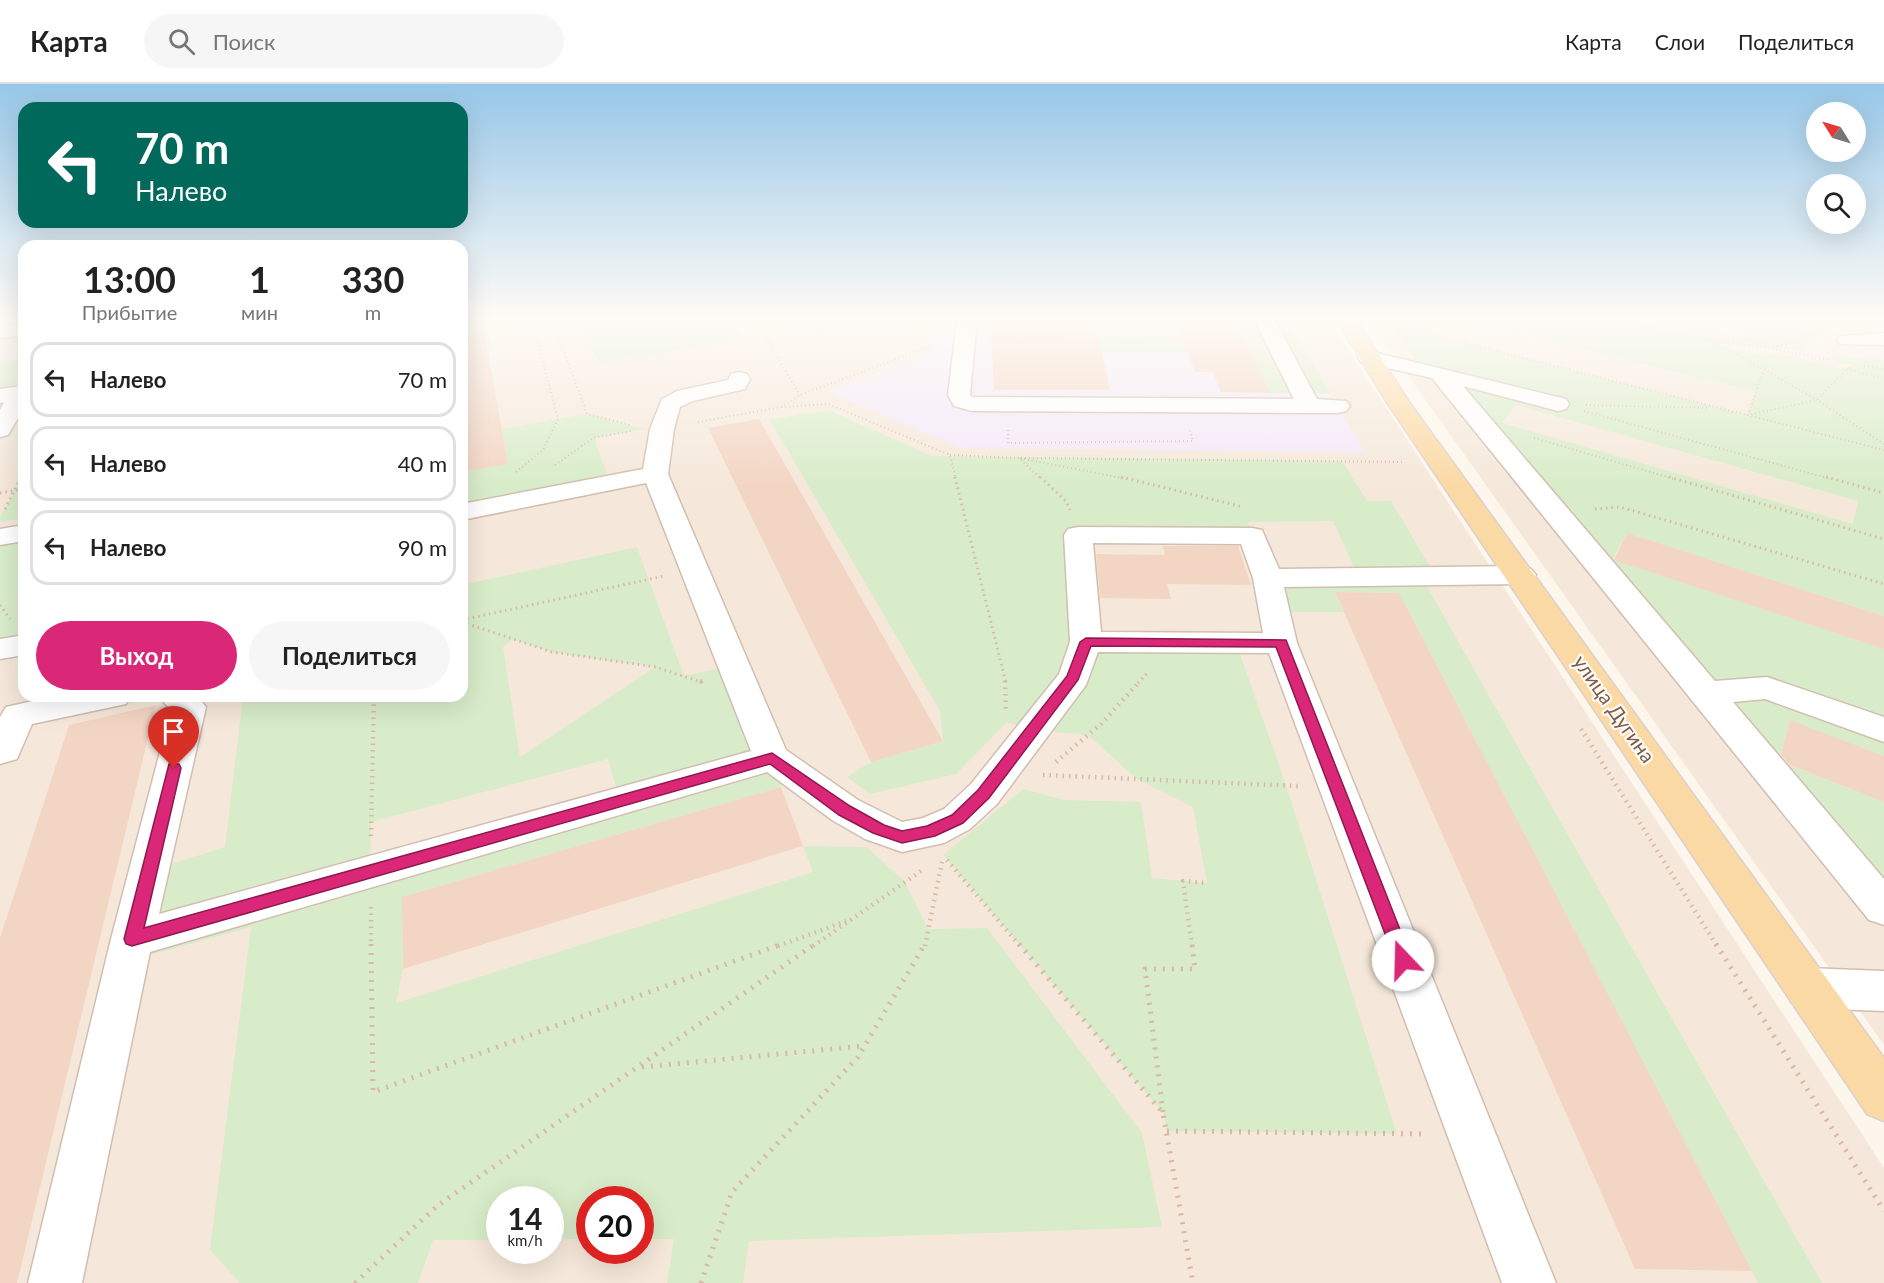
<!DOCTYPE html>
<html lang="ru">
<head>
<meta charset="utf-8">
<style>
	body { margin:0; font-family:Lato,sans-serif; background:#f6f6f6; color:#222; height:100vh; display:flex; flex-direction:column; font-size:22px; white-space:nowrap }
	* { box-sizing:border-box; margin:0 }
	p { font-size:20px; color:#767676 }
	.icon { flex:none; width:33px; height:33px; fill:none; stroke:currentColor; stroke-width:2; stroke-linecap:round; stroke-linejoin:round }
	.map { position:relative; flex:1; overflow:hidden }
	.details { position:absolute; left:18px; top:156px; width:450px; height:462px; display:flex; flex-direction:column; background:#fff; border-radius:18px; box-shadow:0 6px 24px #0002 }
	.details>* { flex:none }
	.hud { position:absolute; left:18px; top:18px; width:450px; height:126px; border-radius:18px; box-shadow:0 6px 24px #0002; background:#00695c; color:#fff; overflow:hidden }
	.needle { width:39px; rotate:307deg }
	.controls { position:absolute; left:1806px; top:18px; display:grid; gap:12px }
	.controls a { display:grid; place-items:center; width:60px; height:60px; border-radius:50%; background:#fff; box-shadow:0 6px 24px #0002; font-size:30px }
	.speed { position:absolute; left:486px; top:1102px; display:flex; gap:12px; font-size:30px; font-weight:700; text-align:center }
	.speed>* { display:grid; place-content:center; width:78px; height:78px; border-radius:50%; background:#fff; box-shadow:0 6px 24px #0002; line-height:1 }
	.speed small { font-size:15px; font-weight:400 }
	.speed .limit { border:9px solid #d22; background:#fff; color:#111 }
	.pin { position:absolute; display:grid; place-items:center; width:51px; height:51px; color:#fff; margin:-62px -26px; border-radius:50% 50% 50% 0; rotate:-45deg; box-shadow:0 0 6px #0007 }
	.pin .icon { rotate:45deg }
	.me { position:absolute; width:66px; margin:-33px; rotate:339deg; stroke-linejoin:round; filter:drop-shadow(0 0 4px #0008) }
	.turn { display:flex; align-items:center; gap:21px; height:126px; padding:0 18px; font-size:27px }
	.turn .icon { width:78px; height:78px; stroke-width:2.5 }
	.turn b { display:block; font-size:42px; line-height:51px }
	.eta { display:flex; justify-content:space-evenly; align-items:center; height:102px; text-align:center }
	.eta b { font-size:36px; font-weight:700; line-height:42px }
	.cta { display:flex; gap:12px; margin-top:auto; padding:12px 18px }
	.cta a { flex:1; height:69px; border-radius:36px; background:#db2777; color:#fff; font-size:24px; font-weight:700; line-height:69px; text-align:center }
	.cta a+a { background:#f6f6f6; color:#222 }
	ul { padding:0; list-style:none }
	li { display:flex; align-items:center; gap:18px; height:75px; margin:0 12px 9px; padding:0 6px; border:3px solid #e0e0e0; border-radius:18px }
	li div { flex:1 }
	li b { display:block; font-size:22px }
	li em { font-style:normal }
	header { display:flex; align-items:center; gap:36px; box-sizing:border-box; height:84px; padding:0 30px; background:#fff; border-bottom:2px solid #e0e0e0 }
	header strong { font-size:28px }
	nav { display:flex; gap:33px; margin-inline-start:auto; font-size:21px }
	.search { width:420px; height:54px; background:#f6f6f6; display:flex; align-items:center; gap:15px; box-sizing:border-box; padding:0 21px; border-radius:33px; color:#767676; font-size:22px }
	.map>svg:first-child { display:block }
	.residential { fill:#f5e8da; fill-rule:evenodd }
	.education { fill:#f3e8fa }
	.green { fill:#d8ecc9; fill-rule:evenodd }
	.building { fill:#f3d5c3 }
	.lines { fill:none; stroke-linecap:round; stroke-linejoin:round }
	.minor-casing { stroke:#d1beb0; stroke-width:3 }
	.major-casing { stroke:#dad1cd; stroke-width:3 }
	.path-far3 { stroke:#d9b8a5; stroke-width:2; stroke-dasharray:1 3; stroke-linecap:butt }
	.path-far2 { stroke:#d9b8a5; stroke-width:3; stroke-dasharray:1.5 4; stroke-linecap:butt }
	.path-far1 { stroke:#d9b8a5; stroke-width:4.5; stroke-dasharray:1.5 5; stroke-linecap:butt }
	.path { stroke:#d9b8a5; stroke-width:5; stroke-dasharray:2 7; stroke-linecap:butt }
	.minor { fill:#fff; fill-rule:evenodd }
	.major { fill:#fbd9a5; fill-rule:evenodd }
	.route { fill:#db2777; stroke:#8e194d; stroke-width:1.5 }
	.labels { text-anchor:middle; stroke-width:4.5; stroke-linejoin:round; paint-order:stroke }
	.street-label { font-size:20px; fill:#7a5c4d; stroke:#fffaf3 }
</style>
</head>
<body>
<header>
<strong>Карта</strong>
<div class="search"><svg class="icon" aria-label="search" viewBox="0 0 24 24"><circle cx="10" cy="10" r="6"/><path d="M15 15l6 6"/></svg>Поиск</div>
<nav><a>Карта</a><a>Слои</a><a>Поделиться</a></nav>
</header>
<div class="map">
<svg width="1884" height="1199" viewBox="0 0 1884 1199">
	<rect width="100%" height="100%" fill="#fdf6ec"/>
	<path class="residential" d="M0,235h24v377h438v-377h866l556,849v115h-1884zM500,1116h50v51h-50zM590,1116h50v51h-50z
		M1368,235h516v726z"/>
	<path class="education" d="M933,235h353l79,133 -404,-4 -135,-57 91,-32 12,-17z
		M1651,235h99l-9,20z"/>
	<path class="green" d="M579,235h149l14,20 -143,24z
		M763,235h149c-40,14 -111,23 -149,0z
		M1234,235h52l45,75 -60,-1z
		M1388,235h47l-9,9 -30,-3 351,90 9,-24 -298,-72h157l25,6 3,-6h8l90,20 8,-20h93l-41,31 -84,-7 13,7 62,7 54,12 5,-4 -26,-6 12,-3 47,4v256l-257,-83 -14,26 271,90v107l-94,-35 -11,40 105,41v106l-443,-535 -19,-5zM1516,321l342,96 -5,23 -351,-101z
		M1098,252l111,1 7,15h-114z
		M24,275v28l-24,3v-27z
		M828,326l104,46 410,5 25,40h24l44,74 -14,1 401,707h-64l-359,-690 -64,-1 8,20h-68l-7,-34 90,-2 -25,-55 -85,1 4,14 -173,-1 7,107 150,1 50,142 111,349 -230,-3 -4,-18 -220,-258 80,-66 42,11 76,2 11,76 55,5 -14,-76 -56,-28 -49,-44 -56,-5 -25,-8 -51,52 -86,20 -23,-17 24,-15 72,-21 -3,-30 -170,-291z
		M587,330l57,15 -50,9 16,45 -148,29v-40l46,-9 -6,-34z
		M24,388v46l-24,4v-4z
		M24,449v112l-24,4v-112z
		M637,463l47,129 49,-11 39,93 9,29 -379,110 1,72 -7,34 417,-131 -10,-26 64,1 38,35 23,47 59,-1 155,205 20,94 -413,14 -6,42h-76l7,-44h-33l-1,-39h-50l-1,39h-38l-1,-39h-50l-1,40h-66l-15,43h-178l-30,-33 41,-323 -122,34 20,-90 76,-24 18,-151h219v-111zM512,555l40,13 103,15 -135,90 -17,-110zM608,675l12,42 -250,70 1,-49z"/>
	<path class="building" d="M462,235h20l26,145 -46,8z
		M990,235h104l16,71h-116z
		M1201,235h33l37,74 -50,-1 -8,-20h-18l-20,-51h27z
		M759,335l184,322 -72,21 -163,-334z
		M1627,449l257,83v33l-270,-89z
		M1163,462h75l13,39 -84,-1 4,15 -71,-1 -4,-44 69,1z
		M1335,508l64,1 353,678 -117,-2z
		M156,621l-139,578h-17v-345l69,-213z
		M1790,636l94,36v46l-94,-37 -9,-10z
		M781,703l22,59 -400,123 -1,-72z"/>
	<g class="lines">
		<defs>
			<path id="minor" d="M957,235h20l-7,76 3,2 321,2 -40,-80h20l43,80 29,2 4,5 -4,5 -8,2 -366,-2 -18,-5 -6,-11z
				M24,239v12l-24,3v-12z
				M1884,249v12l-44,-1 -3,-4 3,-4z
				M1369,267l197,48 3,5 -3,5 -8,2 -95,-25 252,295 52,-4 117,40v25l-119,-43 -32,3 151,177v46l-15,-5 -437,-542 -71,-16 -3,-5 3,-5z
				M739,288l8,2 3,5 -5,10 -52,12 -13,6 -6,22 -6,45 118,276 72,50 44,22 21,-4 21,-9 27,-25 88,-110 11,-32 -6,-107 4,-6 10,-2 174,1 10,2 17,39 242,-3 10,3 5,6 -5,6 -10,3 -237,3 13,56 259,640h-54l-233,-630 -171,-1 -12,33 -89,119 -27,25 -26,14 -42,9 -37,-13 -33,-19 -65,-48 -617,180 -68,331h-54l83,-344 60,-229 -13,-14h39l9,11 -47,207 592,-163 -105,-268 -184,37v-16l181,-35 7,-40 12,-30 15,-8 51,-11 3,-6zM1093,459l148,1 12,34 10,55 -162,-1z
				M21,302l3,1v21l-16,27 -8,2v-27l4,-8 -4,1v-14z
				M24,441v16l-24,4v-16z
				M24,551v20l-24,4v-20z
				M55,612h76l-5,8 -94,20 -15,35 -17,5v-47l6,-10z
				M1807,884l77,3v40l-77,-3 -16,-6 -6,-14 6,-14z"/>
			<path id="major" d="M1336,235h20l53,83 475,656v63l-17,-7 -479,-710z"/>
		</defs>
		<use href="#minor" class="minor-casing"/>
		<use href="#major" class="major-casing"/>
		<path class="path-far3" d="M552,235l35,95 44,11
			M755,235l45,76
			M1387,235l14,20
			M1615,235l101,23 52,6 62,12
			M1655,235l122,27
			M1391,240l493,126
			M995,256l69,1
			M1719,260l98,56 67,44
			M1774,263l22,-5 25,-23
			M1864,282l20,3
			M1764,285l-16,46 69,-15 34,-35
			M1847,285l37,10
			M1586,321l124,3
			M781,323l47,-3 122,51 6,24
			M1584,327l247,68
			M698,338l83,-15 19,-12 134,-50
			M1008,346v13l185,-2 -3,-10
			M1534,354l140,41
			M950,371l69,3 22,21
			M555,381l38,-27 38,-7
			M516,388l27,-22 15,-31 -26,-100
			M21,395l3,-7
			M1127,395l-108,-21 384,4"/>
		<path class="path-far2" d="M955,393l51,206
			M1040,393l26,24 4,9
			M1121,393l122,30
			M1669,393l215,62
			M1826,393l58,16
			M0,409l24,-4
			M5,425l16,-32
			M1595,425l25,-2 264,77
			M0,521l10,14
			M462,536l202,-44
			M462,538l90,30 104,15 48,16
			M1138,599l11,-12"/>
		<path class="path-far1" d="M700,597l5,2
			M1005,597l1,28
			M1581,645l136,217
			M1056,678l45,-38 39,-43
			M1043,691l256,11
			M371,752l3,-140
			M947,776l73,86
			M371,823v39
			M778,862l68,-25
			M813,862l111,-77
			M925,862l17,-84
			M1192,862l-9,-65 24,2"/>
		<path class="path" d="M371,860l2,148 409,-148
			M1019,860l144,169 30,170
			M1716,860l168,267
			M642,983l222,-21
			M1163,1028l-18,-143h50l-3,-25
			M1167,1047l260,3
			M355,1199l82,-77 378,-262
			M701,1199l31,-91 126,-135 67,-113"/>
		<use href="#minor" class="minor"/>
		<use href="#major" class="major"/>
	</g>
	<linearGradient id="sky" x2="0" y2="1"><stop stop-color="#97c7e8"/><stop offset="0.58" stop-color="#fefbf6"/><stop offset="1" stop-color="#fefbf6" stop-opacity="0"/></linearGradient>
	<rect width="1884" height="403" fill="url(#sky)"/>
	<path class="route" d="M1086,554l200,2 126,320 -2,5 -7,3 -6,-3 -2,-5 -119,-313 -185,-1 -13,34 -89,118 -26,25 -28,13 -33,7 -29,-10 -34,-18 -69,-51 -638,182 -6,-2 -2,-5 45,-175h10l2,4 -37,160 628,-175 78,53 34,19 18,6 25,-5 25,-11 26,-25 89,-114 13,-34z"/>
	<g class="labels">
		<g class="street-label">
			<text transform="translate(1614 625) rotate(55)" y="7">улица Дугина</text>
		</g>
	</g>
</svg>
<div class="controls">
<a><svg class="needle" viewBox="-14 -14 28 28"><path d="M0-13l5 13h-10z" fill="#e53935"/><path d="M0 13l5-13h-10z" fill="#767676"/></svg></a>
<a><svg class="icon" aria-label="search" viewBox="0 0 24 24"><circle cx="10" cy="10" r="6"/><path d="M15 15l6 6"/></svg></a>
</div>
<div class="speed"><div>14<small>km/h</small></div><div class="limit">20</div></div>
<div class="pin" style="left:174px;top:684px;background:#d93025"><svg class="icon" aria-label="arrive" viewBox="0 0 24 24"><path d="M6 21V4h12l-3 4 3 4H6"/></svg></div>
<svg class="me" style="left:1403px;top:876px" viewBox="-20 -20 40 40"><circle r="19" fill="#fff"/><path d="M0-13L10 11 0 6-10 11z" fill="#db2777"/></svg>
<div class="hud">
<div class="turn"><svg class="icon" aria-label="left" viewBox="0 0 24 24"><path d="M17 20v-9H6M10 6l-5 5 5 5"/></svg><div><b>70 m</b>Налево</div></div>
</div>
<section class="details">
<div class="eta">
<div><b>13:00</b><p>Прибытие</p></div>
<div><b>1</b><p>мин</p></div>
<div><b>330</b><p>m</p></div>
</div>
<ul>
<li><svg class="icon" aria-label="left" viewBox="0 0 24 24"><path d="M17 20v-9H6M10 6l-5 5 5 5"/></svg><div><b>Налево</b></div><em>70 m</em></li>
<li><svg class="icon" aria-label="left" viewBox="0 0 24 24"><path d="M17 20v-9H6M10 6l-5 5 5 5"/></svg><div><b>Налево</b></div><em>40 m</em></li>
<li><svg class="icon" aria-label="left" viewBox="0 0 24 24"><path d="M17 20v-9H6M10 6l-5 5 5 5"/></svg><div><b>Налево</b></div><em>90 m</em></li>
</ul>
<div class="cta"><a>Выход</a><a>Поделиться</a></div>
</section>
</div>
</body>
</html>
